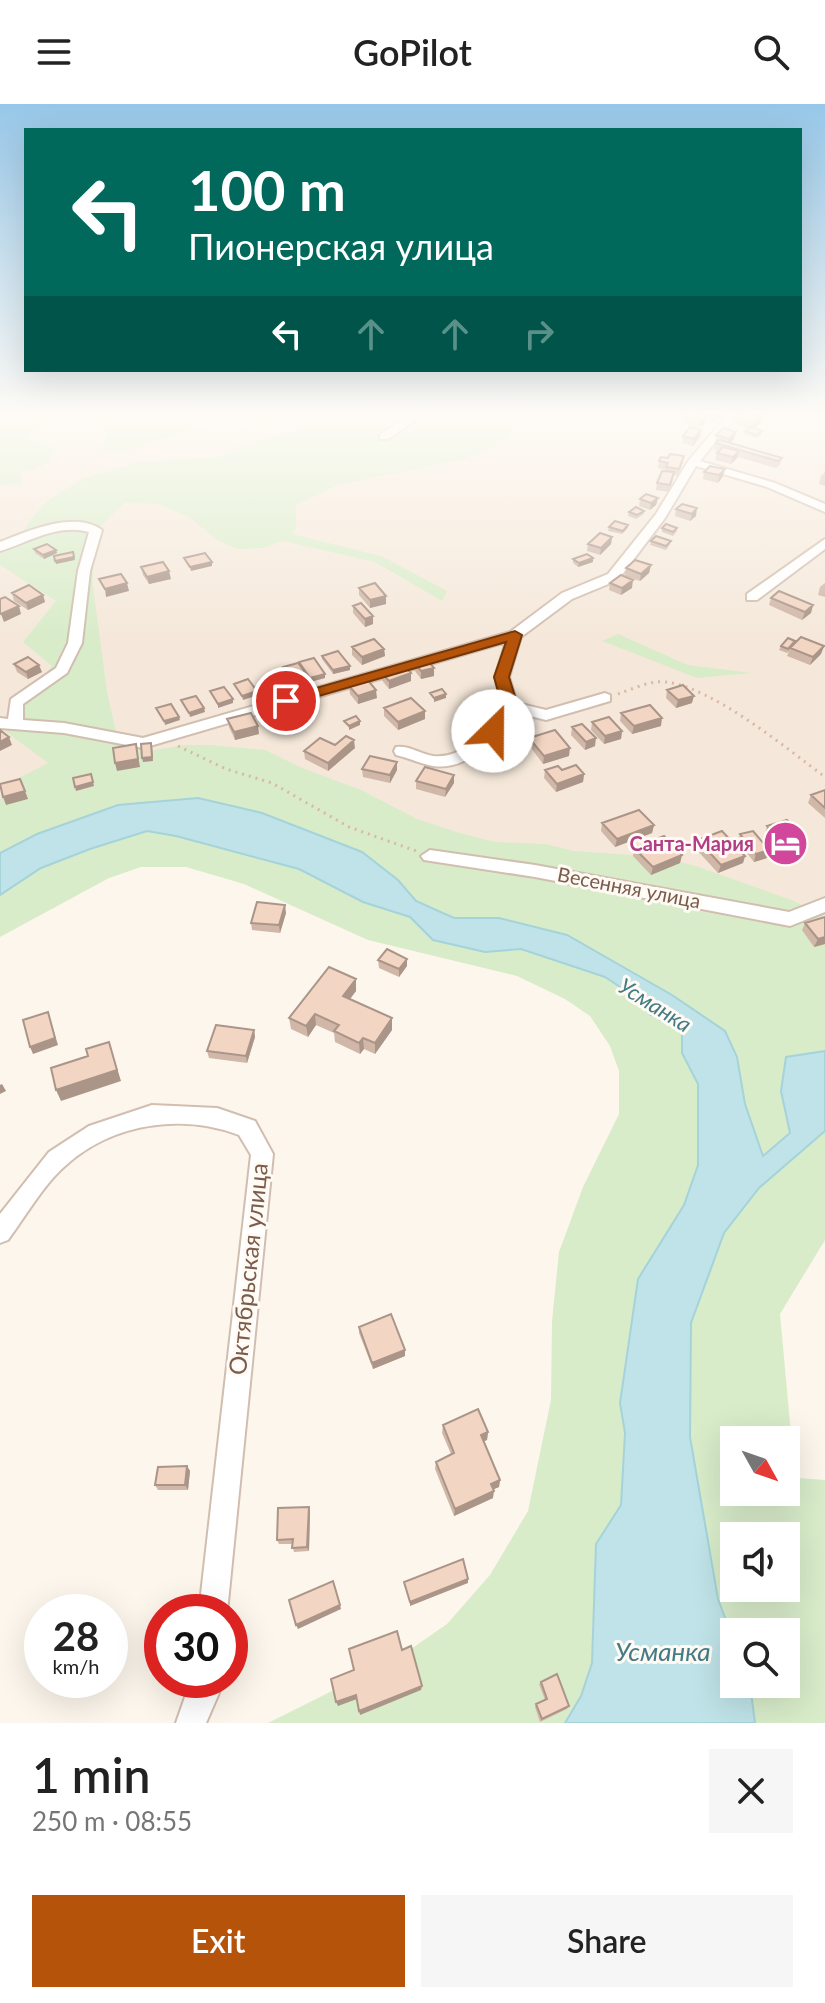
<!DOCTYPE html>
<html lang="en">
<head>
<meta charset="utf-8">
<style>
	body { margin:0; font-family:Lato,sans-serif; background:#f6f6f6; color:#222; height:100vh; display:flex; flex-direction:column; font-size:30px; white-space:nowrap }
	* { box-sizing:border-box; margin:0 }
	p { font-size:26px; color:#767676 }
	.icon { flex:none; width:44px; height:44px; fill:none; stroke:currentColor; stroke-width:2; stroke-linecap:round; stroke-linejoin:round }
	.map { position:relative; height:1619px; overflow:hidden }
	.details { display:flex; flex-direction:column; background:#fff; flex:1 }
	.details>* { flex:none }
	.top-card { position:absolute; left:24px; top:24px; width:778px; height:244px; border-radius:0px; box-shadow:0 8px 32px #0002; background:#00695c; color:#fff; overflow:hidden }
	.needle { width:52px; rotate:130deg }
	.buttons { position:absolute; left:720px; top:1322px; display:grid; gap:16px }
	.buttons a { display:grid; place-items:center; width:80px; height:80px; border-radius:0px; background:#fff; box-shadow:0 8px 32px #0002; font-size:40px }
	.speed { position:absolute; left:24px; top:1490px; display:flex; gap:16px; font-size:40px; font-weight:700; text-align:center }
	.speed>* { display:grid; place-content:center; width:104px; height:104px; border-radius:50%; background:#fff; box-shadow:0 8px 32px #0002; line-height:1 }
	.speed small { font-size:20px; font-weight:400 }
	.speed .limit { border:12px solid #d22; background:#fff; color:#111 }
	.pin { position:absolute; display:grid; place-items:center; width:68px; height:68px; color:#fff; margin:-34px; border:4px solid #fff; border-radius:50%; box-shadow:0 2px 8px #0007 }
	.me { position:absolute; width:88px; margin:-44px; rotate:23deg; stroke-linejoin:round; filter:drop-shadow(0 0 6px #0008) }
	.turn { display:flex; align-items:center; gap:28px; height:168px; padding:0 32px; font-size:36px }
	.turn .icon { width:104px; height:104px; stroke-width:2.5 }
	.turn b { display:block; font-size:56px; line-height:68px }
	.lanes { display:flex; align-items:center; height:76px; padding:0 32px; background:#0003; justify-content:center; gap:40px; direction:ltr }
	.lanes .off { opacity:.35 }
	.round { display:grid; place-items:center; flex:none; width:84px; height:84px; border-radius:0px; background:#f6f6f6 }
	.summary { display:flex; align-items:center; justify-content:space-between; height:136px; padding:0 32px }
	h1 { font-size:48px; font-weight:600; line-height:60px }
	.primary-button { display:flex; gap:16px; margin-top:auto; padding:16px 32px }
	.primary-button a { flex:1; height:92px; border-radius:0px; background:#b45309; color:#fff; font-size:32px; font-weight:600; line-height:92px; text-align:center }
	.primary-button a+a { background:#f6f6f6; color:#222 }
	header { display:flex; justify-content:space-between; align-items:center; height:104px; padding:0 32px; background:#fff; font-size:36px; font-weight:600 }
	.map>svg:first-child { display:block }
	.residential { fill:#f5e8da }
	.green { fill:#d8ecc9; fill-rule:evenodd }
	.water { fill:#bfe3e8; stroke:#a5d3da; stroke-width:2 }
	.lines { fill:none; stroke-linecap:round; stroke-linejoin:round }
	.minor-casing { stroke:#d1beb0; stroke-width:4 }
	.path { stroke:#d9b8a5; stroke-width:3; stroke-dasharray:2 5; stroke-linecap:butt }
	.minor { fill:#fff; fill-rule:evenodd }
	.wall { fill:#d1b7a8 }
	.shaded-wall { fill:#aa9588 }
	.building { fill:#f3d5c3; stroke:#aa9588; stroke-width:2 }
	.route { fill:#b45309; stroke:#753606; stroke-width:2 }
	.labels { text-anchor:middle; stroke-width:6; stroke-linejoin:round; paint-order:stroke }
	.hotel-label { font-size:20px; font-weight:bold; fill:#b23c85; stroke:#fffaf3; text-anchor:end }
	.street-label { font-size:20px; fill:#7a5c4d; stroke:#fffaf3 }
	.water-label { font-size:22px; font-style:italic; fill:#437c86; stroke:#fffaf3 }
	.near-street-label { font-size:24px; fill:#7a5c4d; stroke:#fffaf3 }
	.near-water-label { font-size:26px; font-style:italic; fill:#437c86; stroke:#fffaf3 }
</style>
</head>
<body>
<header><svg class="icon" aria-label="menu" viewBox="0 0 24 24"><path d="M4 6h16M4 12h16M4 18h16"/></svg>GoPilot<svg class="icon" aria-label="search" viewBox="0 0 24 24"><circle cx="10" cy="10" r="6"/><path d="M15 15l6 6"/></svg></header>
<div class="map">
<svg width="825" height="1619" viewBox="0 0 825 1619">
	<rect width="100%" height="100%" fill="#fdf6ec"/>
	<path class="residential" d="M0,308h101l135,21 45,-21h544v519l-825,-83z"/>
	<path class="green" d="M78,308h102l8,6 3,12 -61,20 -29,2 9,-29z
		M371,308h157l-24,29 -14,8 -26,10 -127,26 -41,20v23l-4,6 89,22 66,35 -5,10 -67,-39 -92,-21 -21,7 -24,1 -19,-8 -32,-25 -29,-12 -34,-1 -24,24 -7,27v32l14,106 10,44 10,12 26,2 32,-5h26l54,5 37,18 59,22 56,29 43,14 35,9 50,2 29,7 87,6 38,10 95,34 31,16v323l-45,74 13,142 5,22 27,2v243h-557l130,-65 49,-34 43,-49 38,-64 23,-111 1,-79 7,-69 24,-65 36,-73v-43l-9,-25 -20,-30 -25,-17 -48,-23 -149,-36 -124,-56 -58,-17h-45l-32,11 -109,59v-138l11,-17 37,-19 -46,-34 50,-63 -29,-24 33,-41 -56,-36v-11l17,-8 9,-21 20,-23 36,-23 56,-17 77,-4 41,-17zM734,1336h52v52h-52zM734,1432h52v52h-52zM734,1528h52v52h-52z
		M0,310l22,11 20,2 -16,10 30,11 -7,15 -29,10 2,11 -22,1z
		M618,530l70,31 64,8 -55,5 -95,-37z"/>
	<path class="water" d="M198,694l64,15 100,39 36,28 18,21 38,17h45l68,17 105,60 53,36 12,26 8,47 18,52 27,-23 -9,-42 5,-34 39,-6v80l-66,57 -35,45 -33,90 -1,114 28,162 16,43v42h16l5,39h-190l16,-27 11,-33 4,-119 25,-39 4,-72 -5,-30 18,-124 46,-74 14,-40v-81l-16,-31v-22l-33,-17 -17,-19 -27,-18 -84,-28 -36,3 -52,-12 -23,-23 -47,-15 -64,-33 -123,-33 -29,-5 -57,18 -49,19 -41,27v-42l37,-19 81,-29z"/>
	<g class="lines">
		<defs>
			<path id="minor" d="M415,308h12l-39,27h-8v-4z
				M730,308h10l-40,49 75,22 50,21v8l-58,-25 -71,-21 -31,52 -47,62 -46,19 -51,38 -12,40 8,26 29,7 59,-17 5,2v6l-64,19 -32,-8c-18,26 -45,59 -81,54 -12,-2 -24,-8 -37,-11l-2,-4 2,-4c13,-2 24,7 37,9 31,4 54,-28 70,-50l-8,-29 11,-35 -363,106 -79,-15 -64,-5v-10l8,1 3,-20 45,-31 12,-25 10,-72 11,-39c-31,-9 -60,10 -89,19v-9c28,-11 75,-32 102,-12l-12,41 -8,72 -15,30 -44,31v16l41,3 79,15 367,-106 52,-39 46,-19 48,-60 33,-54z
				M825,435v10l-68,51h-10v-6z
				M430,746l105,15 254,47 36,-14v14l-35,14 -255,-49 -111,-17 -3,-4z
				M152,1001l65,3 38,13 18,33 -46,458h-28l52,-457 -12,-20c-57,-22 -127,-12 -174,31 -21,18 -40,51 -57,74l-8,3v-29l49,-62 40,-26z
				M191,1576h30l-2,13 -13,30h-30z"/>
		</defs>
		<use href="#minor" class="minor-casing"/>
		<path class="path" d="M618,590c15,-5 32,-14 48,-12 48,6 120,66 159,95
			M178,642l48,23 46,14 77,44 70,25"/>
		<use href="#minor" class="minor"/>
	</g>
	<path class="wall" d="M704,308h19l-9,10 -8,-2 -1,3 -5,4 -17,-4 1,-7 19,-1z
		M753,308h23l-10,5 -13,-4z
		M738,314l22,6 -6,4 8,3 -1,4 -5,3 -12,-4 1,-3 4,-3 -12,-3z
		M736,328l-2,7 -4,4 52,15 -2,7 -4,3 -38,-11 -7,7 -16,-4 2,-7 2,-2 -5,-1 2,-15z
		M683,332l17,1 -7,9 -11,-3z
		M684,352l-1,7 -5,13 -4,-1 -5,17 -13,-2 1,-7 9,-13 -8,-2 1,-7z
		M704,368l19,4 -5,7 -15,-4z
		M825,368v14l-6,-2 2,-8z
		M658,394l-2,7 -6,5 -11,-4 1,-7z
		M682,400l14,12 -6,5 -15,-5 1,-7z
		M644,407v3l-8,5 -8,-3 1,-4z
		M628,421v3l-6,6 -14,-3 1,-4z
		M662,424h15v3l-4,5 -11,-4z
		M612,433l-1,7 -11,11 -13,-4 1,-7z
		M651,437l19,3 -4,6 -16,-5z
		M34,445l22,1 1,3 -13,6 -9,-6z
		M593,454v4l-15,5 -5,-4v-4z
		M651,461l-2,8 -9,8 -15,-5 1,-8z
		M141,463l30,12 -22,5 -6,-9z
		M610,479l22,5 -11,7 -12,-5z
		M825,479v14l-7,-2 2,-8z
		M359,484l27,16 -16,4 -11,-13z
		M12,489l31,2 2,7 -17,8 -14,-9z
		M771,494l42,7 -2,8 -9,7 -33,-15z
		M353,502l20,10v8l-8,3 -12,-14z
		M794,540l30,2 -3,8 -11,11 -23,-9 2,-5 -2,2 -8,-3 2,-4z
		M352,543l32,2 1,7 -23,9 -10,-10z
		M322,552l28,10v4l-17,4 -11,-15z
		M299,558l26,12v4l-15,4 -2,-4v5l-16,3 -8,-11 -1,-8 17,-2z
		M415,559l19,5v8l-13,3 -6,-8z
		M14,560l28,8 -14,7 -11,-7z
		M380,567l31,10 -22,8 -8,-10z
		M349,582l28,12 -19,6 -8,-10z
		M667,586l25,13 -16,5 -10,-10z
		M384,604l41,11 -27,11 -14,-14z
		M621,609l40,13 -29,8 -12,-13z
		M227,615l32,15 -24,6 -6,-13z
		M592,618l30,9 -1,8 -17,5 -13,-14z
		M572,623l23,19 -10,4 -14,-15z
		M529,634l40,18 -26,8 -14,-19z
		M335,641l20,3 -27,23 -23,-12 -1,-8z
		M362,665l35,1 -7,13 -27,-6z
		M545,666h17l22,4 -1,8 -27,10 -12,-14z
		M454,671v8l-9,14 -29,-8v-8z
		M825,686v28l-17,-15 3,-8z
		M602,719l52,2 -2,8 -37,14 -14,-16z
		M767,722l36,10 -3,8 -20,7 -15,-17z
		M740,730l27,24 -13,4 -16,-20z
		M698,736l47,16 -2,7 -25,10 -23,-25z
		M634,744l48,7 -2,8 -29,12 -18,-19z
		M286,809l-6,20 -28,-3 -1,-7z
		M825,813v27l-11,3 -12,-17 3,-7z
		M407,855v7l-8,11 -20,-9 -1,-8z
		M356,875v12l-6,8 42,31 -17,24 -11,-5 -4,5 -25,-12 -1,-9 -18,-8 -8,12 -17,-8 -2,-11z
		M254,926l1,7 -8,26 -38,-5 -2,-7z
		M359,1223l46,29 -32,13 -14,-36z
		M443,1321l45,7 -1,8 -4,1 17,39 -1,7 -6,2v9l-39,18 -19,-47 1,-7 15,-8 -9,-21z
		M187,1362l3,5 -2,19h-30l-3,-5z
		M309,1403l1,5 -1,39 -15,1 -2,-8h-13l-2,-4z
		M541,1578l28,24 -2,3 -27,13 -5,-15 1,-3 9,-4 -6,-16z"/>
	<path class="shaded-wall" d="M718,308h5l-9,10 1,-7z
		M767,308h9l-10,5z
		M707,312l-2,7 -5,4 1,-7z
		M762,313l-2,7 -8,5 2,-7z
		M701,326l-1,7 -7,9 1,-7z
		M736,328l-2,7 -7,7 2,-7z
		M739,347l-2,7 -6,6 2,-7z
		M725,365l-2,7 -5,7 1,-8z
		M658,394l-2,7 -6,5 1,-7z
		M697,404l-1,8 -6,5 2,-7z
		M612,433l-1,7 -11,11 1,-7z
		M56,446l1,3 -13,6 -1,-4z
		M74,453l1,3 -19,4 -1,-3z
		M593,454v4l-15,5 1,-4z
		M212,458v4l-21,5 -1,-4z
		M651,461l-2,8 -9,8 1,-7z
		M169,467l2,8 -22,5 -2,-7z
		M633,476l-1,8 -11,7 1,-7z
		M127,479l2,8 -23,6 -1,-8z
		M43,491l2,7 -17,8 -2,-7z
		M386,492v8l-16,4v-8z
		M813,501l-2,8 -9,7 3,-8z
		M19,502l2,8 -17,8 -3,-8z
		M373,512v8l-8,3v-8z
		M824,542l-3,8 -11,11 3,-8z
		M384,545l1,7 -23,9v-8z
		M39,561l3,7 -14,7 -2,-7z
		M350,562v4l-17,4v-4z
		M434,564v8l-13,3v-8z
		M411,569v8l-22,8v-8z
		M325,570v4l-15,4v-4z
		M308,572v7l-16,3 -1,-8z
		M376,586l1,8 -19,6v-8z
		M257,587l1,4 -15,5 -1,-4z
		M446,590v4l-12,4v-4z
		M694,592l-2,7 -16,5 2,-8z
		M233,595v4l-15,5v-4z
		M204,604l1,4 -15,5 -1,-4z
		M425,607v8l-27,11v-8z
		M179,613l1,3 -15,5 -1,-4z
		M662,614l-1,8 -29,8 2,-8z
		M360,617v4l-11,5v-4z
		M258,622l1,8 -24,6 -1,-8z
		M622,627l-1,8 -17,5 1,-8z
		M9,633l3,8 -12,6v-9z
		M596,634l-1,8 -10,4 1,-8z
		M354,636l1,8 -27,23v-8z
		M136,640l4,23 -23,4 -2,-8z
		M152,642l1,15 -10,1 -1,-4z
		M570,644l-1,8 -26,8 1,-8z
		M397,658v8l-7,13v-8z
		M584,670l-1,8 -27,10 1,-8z
		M454,671v8l-9,14 1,-8z
		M93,678l1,4 -18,5 -1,-4z
		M25,687l3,8 -22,6 -3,-8z
		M654,721l-2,8 -37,14 2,-8z
		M803,732l-3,8 -20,7 3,-8z
		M769,746l-2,8 -13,4 2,-8z
		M682,751l-2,8 -29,12 2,-8z
		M745,752l-2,7 -25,10 3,-8z
		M285,801l1,8 -6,20 -1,-8z
		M825,833v7l-11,3 4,-8z
		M407,855v7l-8,11v-8z
		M356,875v12l-13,17v-12z
		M48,908l10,33 -25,9 -3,-7z
		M315,910l1,11 -8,12 -2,-11z
		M392,914v12l-17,24v-11z
		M254,926l1,7 -8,26 -1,-7z
		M363,934l1,11 -4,5 -1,-11z
		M109,938l12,39 -60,20 -5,-11z
		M2,980l4,7 -6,3v-9z
		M405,1246v6l-32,13 -1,-6z
		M488,1328l-1,8 -7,3 1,-8z
		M187,1362l3,5 -2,19 -3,-5z
		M500,1376l-1,7 -9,4 1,-7z
		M494,1387l-1,7 -39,18 1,-7z
		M309,1403l1,5 -1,39 -2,-4z
		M468,1475v4l-58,23v-4z
		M340,1501l1,4 -43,20 -2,-4z
		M422,1582l-1,4 -61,25 -1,-4z
		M356,1591l1,4 -19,7 -2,-4z"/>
	<path class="building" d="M690,308l17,4 -6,4 -17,-4z
		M703,308h15l-3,3z
		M746,308l16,5 -8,5 -16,-4z
		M690,323l11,3 -7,9 -11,-3z
		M751,323l11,4 -5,4 -12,-4z
		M723,324l13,4 -7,7 -13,-4z
		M720,336l62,18 -4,3 -62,-18z
		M723,343l16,4 -6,6 -16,-4z
		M670,350l14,2 -5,13 -13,-2 2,-4 -9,-2 2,-4 7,1z
		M710,362l15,3 -6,6 -15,-3z
		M662,367l12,1 -4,13 -13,-2z
		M646,390l12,4 -7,5 -11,-4z
		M682,400l15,4 -5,6 -16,-5z
		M636,403l8,4 -7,4 -8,-3z
		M615,417l13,4 -5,6 -14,-4z
		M666,420l11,4 -4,4 -11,-4z
		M600,429l12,4 -11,11 -13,-4z
		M656,432l15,5 -5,5 -15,-5z
		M47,440l9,6 -13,5 -9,-6z
		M73,448l1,5 -19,4 -1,-5z
		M205,449l7,9 -22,5 -6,-9z
		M587,450l6,4 -14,5 -6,-4z
		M635,456l16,5 -10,9 -15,-6z
		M163,458l6,9 -22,6 -6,-10z
		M121,470l6,9 -22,6 -6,-10z
		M621,471l12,5 -11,8 -12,-5z
		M375,479l11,13 -16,4 -11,-12z
		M29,481l14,10 -17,8 -14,-10z
		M779,487l34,14 -8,7 -34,-14z
		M5,493l14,9 -18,8 -1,-1v-14z
		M361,499l12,13 -8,3 -12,-13z
		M801,533l23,9 -11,11 -23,-9z
		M788,534l7,3 -7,8 -7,-3z
		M374,535l10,10 -22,8 -10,-10z
		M338,547l12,15 -17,4 -11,-14z
		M28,553l11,8 -13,7 -12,-8z
		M314,554l11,16 -15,4 -11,-16z
		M427,556l7,8 -13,3 -6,-8z
		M298,559l10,13 -17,2 -8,-11z
		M405,563l6,6 -22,8 -9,-10z
		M366,574l10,12 -18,6 -9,-10z
		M248,575l9,12 -15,5 -8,-12z
		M683,581l11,11 -16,4 -11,-10z
		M224,583l9,12 -15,5 -8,-13z
		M442,585l4,5 -12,4 -4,-5z
		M196,592l8,12 -15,5 -8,-13z
		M411,594l14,13 -27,11 -14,-14z
		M171,600l8,13 -15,4 -8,-13z
		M650,601l12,13 -28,8 -13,-13z
		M251,609l7,13 -24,6 -7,-13z
		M356,612l4,5 -11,5 -5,-5z
		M609,613l13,14 -17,5 -13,-14z
		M582,620l14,14 -10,4 -14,-15z
		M0,626l9,7 -9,5z
		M555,626l15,18 -26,8 -15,-18z
		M346,632l8,4 -26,23 -24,-12 16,-13 15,7z
		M151,639l1,14 -10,1 -1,-14z
		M136,640l2,15 -23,4 -2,-15z
		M370,652l27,6 -7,13 -28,-6z
		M576,661l8,9 -27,10 -12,-14 13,-4 4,4z
		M425,663l29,8 -8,14 -30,-8z
		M91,670l2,8 -18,5 -2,-9z
		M20,675l5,12 -22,6 -3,-13z
		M825,686v18l-14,-13z
		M639,706l15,15 -37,14 -15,-16z
		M787,716l16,16 -20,7 -16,-17z
		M722,727l23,25 -24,9 -23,-25z
		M753,727l16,19 -13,4 -16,-20z
		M664,732l18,19 -29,12 -19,-19z
		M257,798l28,3 -6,20 -28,-2z
		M825,813v20l-7,2 -13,-16z
		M387,845l20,10 -8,10 -21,-9z
		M329,863l27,12 -13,17 49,22 -17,25 -12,-5 -4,5 -25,-12 5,-6 -24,-11 -9,12 -17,-8z
		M48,908l7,26 -25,9 -7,-27z
		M216,921l38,5 -8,26 -39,-5z
		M109,938l8,28 -61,20 -5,-22 37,-12 -2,-7z
		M391,1210l14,36 -33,13 -13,-36z
		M478,1305l10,23 -7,3 19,45 -9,4 3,7 -39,18 -19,-47 18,-9 -11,-28z
		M187,1362l-2,19h-30l3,-18z
		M309,1403l-2,40 -15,1 1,-9 -16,1 1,-32z
		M463,1455l5,20 -58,23 -6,-20z
		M333,1477l7,24 -44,20 -7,-25z
		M397,1527l5,19 9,-4 11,40 -63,25 -3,-16 -20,7 -5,-23 23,-9 -5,-21z
		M557,1570l12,32 -27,13 -6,-15 11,-5 -6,-17z"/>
	<linearGradient id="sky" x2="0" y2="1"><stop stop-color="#97c7e8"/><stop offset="0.58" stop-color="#fefbf6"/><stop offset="1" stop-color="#fefbf6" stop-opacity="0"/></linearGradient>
	<rect width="825" height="534" fill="url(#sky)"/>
	<path class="route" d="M515,527l7,4 -13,42 9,29 -20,29 -5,1 -8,-5 17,-25 -8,-29 12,-35 -215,62h-10l-2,-3 2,-3z"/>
	<defs>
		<symbol id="hotel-disc" viewBox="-11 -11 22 22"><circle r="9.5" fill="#d1479c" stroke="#fffaf3"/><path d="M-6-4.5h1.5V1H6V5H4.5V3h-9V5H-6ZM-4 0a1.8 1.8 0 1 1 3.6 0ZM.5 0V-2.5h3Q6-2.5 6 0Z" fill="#fff"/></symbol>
	</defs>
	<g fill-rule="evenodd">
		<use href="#hotel-disc" x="760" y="714" width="51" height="51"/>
	</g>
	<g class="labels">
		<g class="hotel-label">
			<text x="754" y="747">Санта-Мария</text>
		</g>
		<g class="street-label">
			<text transform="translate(629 784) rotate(11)" y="7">Весенняя улица</text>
		</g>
		<g class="water-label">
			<text transform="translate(655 901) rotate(32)" y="8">Усманка</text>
		</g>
		<g class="near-street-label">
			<text transform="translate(249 1165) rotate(-84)" y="8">Октябрьская улица</text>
		</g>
		<g class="near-water-label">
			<text x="663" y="1557">Усманка</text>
		</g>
	</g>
</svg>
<div class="buttons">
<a><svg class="needle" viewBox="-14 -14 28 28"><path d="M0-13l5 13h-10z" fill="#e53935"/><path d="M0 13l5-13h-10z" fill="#767676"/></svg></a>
<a><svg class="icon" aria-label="sound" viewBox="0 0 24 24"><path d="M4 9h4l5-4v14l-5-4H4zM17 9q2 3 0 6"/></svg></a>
<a><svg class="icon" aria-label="search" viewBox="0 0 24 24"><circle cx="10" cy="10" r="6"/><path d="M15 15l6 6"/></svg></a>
</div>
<div class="speed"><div>28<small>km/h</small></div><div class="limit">30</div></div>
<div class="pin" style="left:286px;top:597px;background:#d93025"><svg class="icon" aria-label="arrive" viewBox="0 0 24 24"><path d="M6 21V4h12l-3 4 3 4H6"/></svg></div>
<svg class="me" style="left:493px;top:627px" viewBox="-20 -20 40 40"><circle r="19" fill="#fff"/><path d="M0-13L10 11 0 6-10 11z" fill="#b45309"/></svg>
<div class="top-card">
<div class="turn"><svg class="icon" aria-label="left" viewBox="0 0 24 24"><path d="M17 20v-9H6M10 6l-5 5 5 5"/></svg><div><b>100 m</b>Пионерская улица</div></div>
<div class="lanes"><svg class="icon" aria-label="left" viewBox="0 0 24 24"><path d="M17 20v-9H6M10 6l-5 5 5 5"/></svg><svg class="icon off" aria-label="ahead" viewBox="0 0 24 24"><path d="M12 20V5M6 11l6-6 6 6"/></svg><svg class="icon off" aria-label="ahead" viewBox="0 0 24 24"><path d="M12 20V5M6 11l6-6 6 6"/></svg><svg class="icon off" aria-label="right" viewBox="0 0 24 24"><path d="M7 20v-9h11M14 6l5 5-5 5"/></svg></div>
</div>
</div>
<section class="details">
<div class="summary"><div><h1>1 min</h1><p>250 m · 08:55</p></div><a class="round"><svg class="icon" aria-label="close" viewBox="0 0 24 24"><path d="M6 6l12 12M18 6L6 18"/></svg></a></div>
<div class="primary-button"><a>Exit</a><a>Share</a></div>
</section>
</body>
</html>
